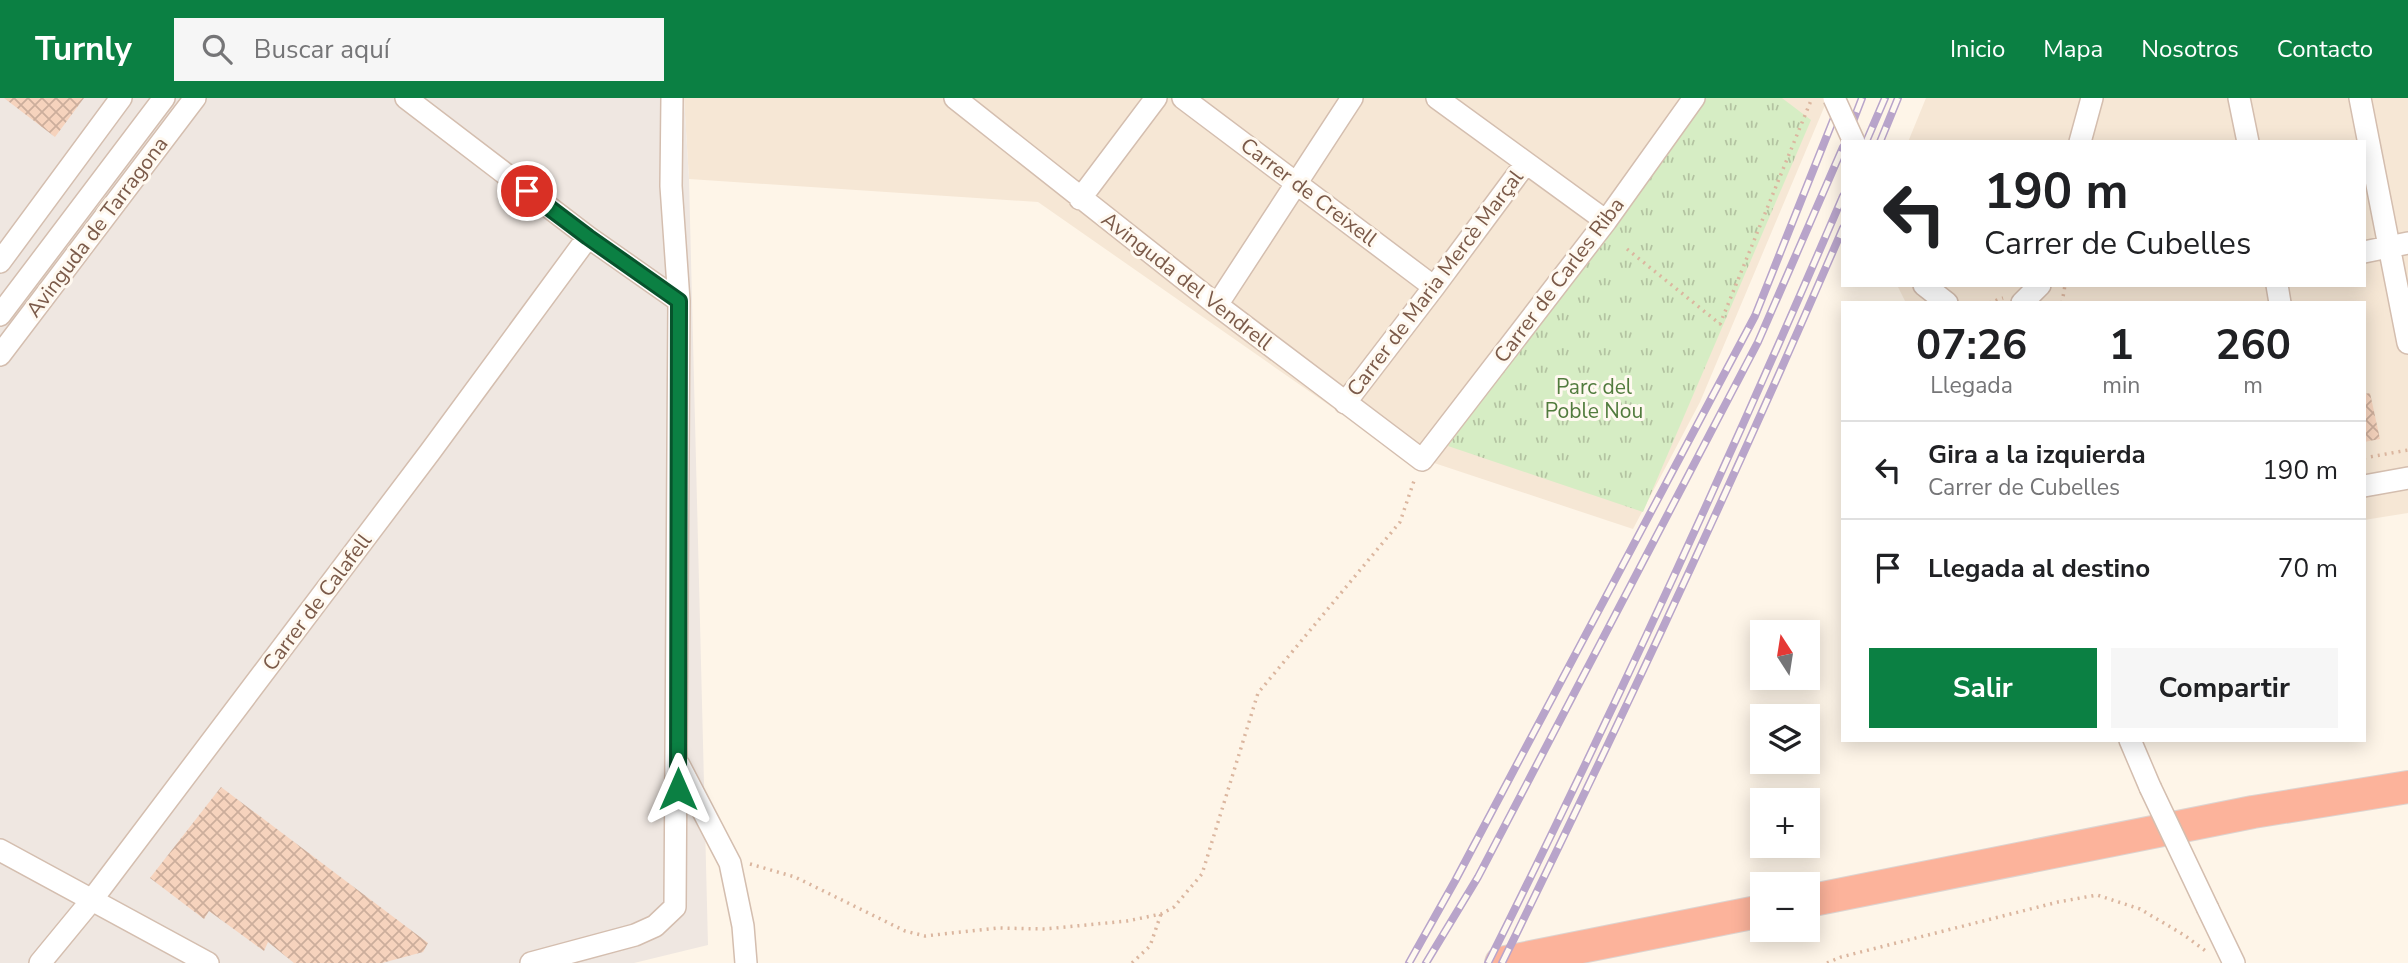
<!DOCTYPE html>
<html lang="es">
<head>
<meta charset="utf-8">
<style>
	body { margin:0; font-family:"Nunito Sans",sans-serif; background:#f6f6f6; color:#202124; height:100vh; display:flex; flex-direction:column; font-size:26px; white-space:nowrap }
	* { box-sizing:border-box; margin:0 }
	p { font-size:23px; color:#757577 }
	.icon { flex:none; width:38px; height:38px; fill:none; stroke:currentColor; stroke-width:2; stroke-linecap:round; stroke-linejoin:round }
	.map { position:relative; flex:1; overflow:hidden }
	.drawer { position:absolute; left:1841px; top:203px; width:525px; height:441px; display:flex; flex-direction:column; background:#fff; border-radius:0px; box-shadow:0 4px 18px #0003 }
	.drawer>* { flex:none }
	.banner { position:absolute; left:1841px; top:42px; width:525px; height:147px; border-radius:0px; box-shadow:0 4px 18px #0003; background:#fff; color:#202124; overflow:hidden }
	.needle { width:46px; rotate:348deg }
	.tools { position:absolute; left:1750px; top:522px; display:grid; gap:14px }
	.tools a { display:grid; place-items:center; width:70px; height:70px; border-radius:0px; background:#fff; box-shadow:0 4px 18px #0003; font-size:35px }
	.pin { position:absolute; display:grid; place-items:center; width:60px; height:60px; color:#fff; margin:-30px; border:4px solid #fff; border-radius:50%; box-shadow:0 2px 7px #0007 }
	.me { position:absolute; width:77px; margin:-38px; rotate:0deg; stroke-linejoin:round; filter:drop-shadow(0 0 5px #0008) }
	.turn { display:flex; align-items:center; gap:24px; height:147px; padding:0 28px; font-size:32px }
	.turn .icon { width:91px; height:91px; stroke-width:2.5 }
	.turn b { display:block; font-size:49px; line-height:60px }
	.eta { display:flex; justify-content:space-evenly; align-items:center; height:119px; text-align:center }
	.eta b { font-size:42px; font-weight:700; line-height:49px }
	.action { display:flex; gap:14px; margin-top:auto; padding:14px 28px }
	.action a { flex:1; height:80px; border-radius:0px; background:#0b8043; color:#fff; font-size:28px; font-weight:700; line-height:80px; text-align:center }
	.action a+a { background:#f6f6f6; color:#202124 }
	ul { padding:0; list-style:none }
	li { display:flex; align-items:center; gap:21px; height:98px; padding:0 28px; border-top:2px solid #e0e0e0 }
	li div { flex:1 }
	li b { display:block; font-size:26px }
	li em { font-style:normal }
	header { display:flex; align-items:center; gap:42px; box-sizing:border-box; height:98px; padding:0 35px; background:#0b8043; color:#fff }
	header strong { font-size:33px }
	nav { display:flex; gap:38px; margin-inline-start:auto; font-size:24px }
	.search { width:490px; height:63px; background:#f6f6f6; display:flex; align-items:center; gap:18px; box-sizing:border-box; padding:0 24px; border-radius:0px; color:#757577; font-size:26px }
	.map>svg:first-child { display:block }
	.residential { fill:#f6e7d5 }
	.industrial { fill:#efe7e1 }
	.park { fill:url(#park-tufts) }
	.building { fill:url(#building-cross-hatch) }
	.lines { fill:none; stroke-linecap:round; stroke-linejoin:round }
	.minor-casing { stroke:#d4beaf; stroke-width:24 }
	.highway-casing { stroke:#ddd4d0; stroke-width:34 }
	.path { stroke:#dbb69f; stroke-width:3.5; stroke-dasharray:2 5; stroke-linecap:butt }
	.minor { stroke:#fff; stroke-width:21 }
	.highway { stroke:#fcb39b; stroke-width:32 }
	.rail-casing { stroke:#b8a4ca; stroke-width:8 }
	.rail { stroke:#fff9f0; stroke-width:5; stroke-dasharray:16; stroke-linecap:butt }
	.minor-bridge-casing { stroke:#d4beaf; stroke-width:24; stroke-linecap:butt }
	.minor-bridge { stroke:#fff; stroke-width:21 }
	.route-casing { stroke:#07532c; stroke-width:18 }
	.route { stroke:#0b8043; stroke-width:12 }
	.labels { text-anchor:middle; stroke-width:6; stroke-linejoin:round; paint-order:stroke }
	.street-label { font-size:21px; fill:#7b5a49; stroke:#fff9f0 }
	.park-label { font-size:21px; fill:#517b3d; stroke:#fff9f0 }
</style>
</head>
<body>
<header>
<strong>Turnly</strong>
<div class="search"><svg class="icon" aria-label="search" viewBox="0 0 24 24"><circle cx="10" cy="10" r="6"/><path d="M15 15l6 6"/></svg>Buscar aquí</div>
<nav><a>Inicio</a><a>Mapa</a><a>Nosotros</a><a>Contacto</a></nav>
</header>
<div class="map">
<svg width="2408" height="865" viewBox="0 0 2408 865">
	<defs>
		<pattern id="park-tufts" width="24" height="20" patternUnits="userSpaceOnUse" patternTransform="scale(1.75)"><rect width="24" height="20" fill="#d6edc4"/><path d="M3 7l-1-3M5 7V3M7 7l1-3M15 17l-1-3M17 17v-4M19 17l1-3" fill="none" stroke="#b3c3a1"/></pattern>
		<pattern id="building-cross-hatch" width="8" height="8" patternUnits="userSpaceOnUse" patternTransform="scale(1.75)"><rect width="8" height="8" fill="#f6d3bd"/><path d="M0 0l8 8M0 8l8-8" fill="none" stroke="#ccae9c"/></pattern>
	</defs>
	<rect width="100%" height="100%" fill="#fef5e8"/>
	<path class="residential" d="M684,0h1144l-128,304 -67,127 -241,-80 -354,-247 -349,-23z
		M1926,0h482v415l-44,7v-217h-458l-9,-18h467v-143h-456z"/>
	<path class="industrial" d="M0,0h684l5,81 19,766 -74,18h-634z"/>
	<path class="park" d="M1703,0h79l29,22 -168,392 -195,-66z"/>
	<path class="building" d="M4,0h80l-29,39z
		M2370,295l10,46 -16,3v-48z
		M221,689l207,156 -5,9 -41,11h-88l-26,-21 -4,9 -55,-40 -5,8 -54,-41z"/>
	<g class="lines">
		<defs>
			<path id="minor" d="M406,0l182,139 91,64
				M955,0l262,207 205,155 184,-239 88,-123
				M1183,0l251,189
				M1437,0l169,123
				M2239,0l9,44
				M2360,0l48,245
				M2080,44l12,-44
				M1080,101l76,-101
				M2364,154l44,-9
				M0,164l121,-164
				M1924,187l23,18
				M2277,187l3,18
				M2022,205l18,-18
				M1217,207l135,-207
				M0,217l164,-217
				M0,257l195,-257
				M1345,305l89,-116 92,-124
				M2364,388l44,-8
				M2130,642l20,47
				M679,667l51,98 13,63 3,37
				M0,752l208,113
				M2208,811l26,54
				M40,865l51,-62 339,-449 158,-215
				M531,865l104,-28 20,-9 20,-19 4,-606 -8,-115 1,-88"/>
			<path id="highway" d="M1808,803l445,-89 155,-25
				M1501,865l261,-52"/>
		</defs>
		<use href="#minor" class="minor-casing"/>
		<use href="#highway" class="highway-casing"/>
		<path class="path" d="M1627,151l93,75 92,-226
			M1989,205l14,-5
			M2062,205l3,-18
			M2364,360l44,-8
			M750,766l45,13 110,54 20,5 73,-8 47,1 82,-8 34,-7 13,-7 28,-33 56,-181 142,-171 15,-44
			M1132,865l18,-17 11,-32
			M1827,865l14,-6 217,-55 39,-7 43,14 44,26 23,17"/>
		<use href="#minor" class="minor"/>
		<use href="#highway" class="highway"/>
		<defs>
			<path id="rail" d="M1845,44l17,-44
				M1866,44l19,-44
				M1880,44l18,-44
				M1409,865l46,-82 300,-565 87,-218
				M1426,865l52,-86 280,-535 85,-195
				M1488,865c126,-252 244,-508 355,-767
				M1502,865c119,-242 234,-487 341,-735"/>
		</defs>
		<use href="#rail" class="rail-casing"/>
		<use href="#rail" class="rail"/>
		<defs>
			<path id="minor-bridge" d="M1834,0l20,44
				M2150,689l58,122"/>
		</defs>
		<use href="#minor-bridge" class="minor-bridge-casing"/>
		<use href="#minor-bridge" class="minor-bridge"/>
	</g>
	<g class="lines">
		<defs>
			<path id="route" d="M527,93l61,46 91,64 -1,488"/>
		</defs>
		<use href="#route" class="route-casing"/>
		<use href="#route" class="route"/>
	</g>
	<g class="labels">
		<g class="street-label">
			<text transform="translate(1309 94) rotate(37)" y="7">Carrer de Creixell</text>
			<text transform="translate(97 129) rotate(-53)" y="7">Avinguda de Tarragona</text>
			<text transform="translate(1559 182) rotate(-53)" y="7">Carrer de Carles Riba</text>
			<text transform="translate(1187 183) rotate(38)" y="7">Avinguda del Vendrell</text>
			<text transform="translate(1435 185) rotate(-53)" y="7">Carrer de Maria Mercè Marçal</text>
			<text transform="translate(317 504) rotate(-53)" y="7">Carrer de Calafell</text>
		</g>
		<g class="park-label">
			<text x="1594" y="296">Parc del<tspan x="1594" dy="24">Poble Nou</tspan></text>
		</g>
	</g>
</svg>
<div class="tools">
<a><svg class="needle" viewBox="-14 -14 28 28"><path d="M0-13l5 13h-10z" fill="#e53935"/><path d="M0 13l5-13h-10z" fill="#757577"/></svg></a>
<a><svg class="icon" aria-label="layers" viewBox="0 0 24 24"><path d="M12 4l9 5-9 5-9-5zM3 14l9 5 9-5"/></svg></a>
<a>+</a>
<a>−</a>
</div>
<div class="pin" style="left:527px;top:93px;background:#d93025"><svg class="icon" aria-label="arrive" viewBox="0 0 24 24"><path d="M6 21V4h12l-3 4 3 4H6"/></svg></div>
<svg class="me" style="left:678px;top:691px" viewBox="-20 -20 40 40"><path d="M0-17L14 15 0 8-14 15z" fill="#0b8043" stroke="#fff" stroke-width="4"/></svg>
<div class="banner">
<div class="turn"><svg class="icon" aria-label="left" viewBox="0 0 24 24"><path d="M17 20v-9H6M10 6l-5 5 5 5"/></svg><div><b>190 m</b>Carrer de Cubelles</div></div>
</div>
<section class="drawer">
<div class="eta">
<div><b>07:26</b><p>Llegada</p></div>
<div><b>1</b><p>min</p></div>
<div><b>260</b><p>m</p></div>
</div>
<ul>
<li><svg class="icon" aria-label="left" viewBox="0 0 24 24"><path d="M17 20v-9H6M10 6l-5 5 5 5"/></svg><div><b>Gira a la izquierda</b><p>Carrer de Cubelles</p></div><em>190 m</em></li>
<li><svg class="icon" aria-label="arrive" viewBox="0 0 24 24"><path d="M6 21V4h12l-3 4 3 4H6"/></svg><div><b>Llegada al destino</b></div><em>70 m</em></li>
</ul>
<div class="action"><a>Salir</a><a>Compartir</a></div>
</section>
</div>
</body>
</html>
